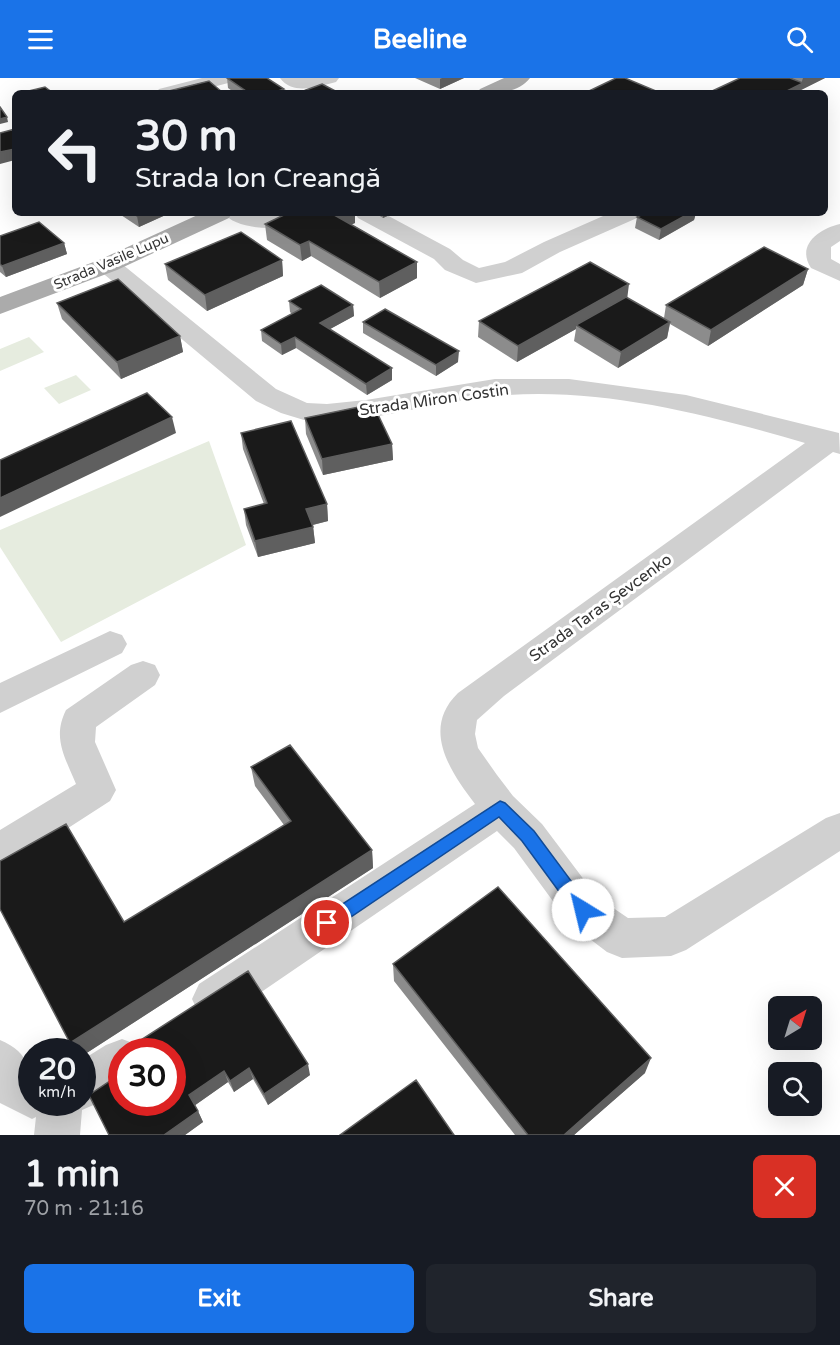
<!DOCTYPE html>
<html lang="en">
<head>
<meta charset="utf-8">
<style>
	body { margin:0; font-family:"Varela Round",sans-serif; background:#20242c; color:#f1f3f6; height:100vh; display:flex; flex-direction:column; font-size:22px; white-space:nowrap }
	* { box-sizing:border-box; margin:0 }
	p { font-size:20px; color:#9ea1a6 }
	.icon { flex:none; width:33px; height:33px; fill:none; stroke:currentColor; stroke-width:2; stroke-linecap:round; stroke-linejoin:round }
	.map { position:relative; height:1057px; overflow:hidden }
	.panel { display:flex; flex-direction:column; background:#171b24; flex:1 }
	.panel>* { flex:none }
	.banner { position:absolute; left:12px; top:12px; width:816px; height:126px; border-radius:9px; box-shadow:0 6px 24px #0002; background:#171b24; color:#f1f3f6; overflow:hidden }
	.needle { width:39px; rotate:38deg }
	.tools { position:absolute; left:768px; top:918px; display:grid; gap:12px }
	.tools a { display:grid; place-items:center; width:54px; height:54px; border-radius:9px; background:#171b24; box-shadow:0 6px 24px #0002; font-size:30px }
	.speed { position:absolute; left:18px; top:960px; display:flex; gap:12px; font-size:30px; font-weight:700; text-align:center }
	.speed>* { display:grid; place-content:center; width:78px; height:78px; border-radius:50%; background:#171b24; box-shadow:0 6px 24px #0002; line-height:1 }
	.speed small { font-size:15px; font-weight:400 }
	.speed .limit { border:9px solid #d22; background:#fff; color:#111 }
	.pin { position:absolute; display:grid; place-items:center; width:51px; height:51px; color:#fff; margin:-26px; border:3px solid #fff; border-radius:50%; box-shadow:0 2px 6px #0007 }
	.me { position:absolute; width:66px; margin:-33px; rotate:324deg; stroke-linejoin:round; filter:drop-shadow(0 0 4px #0008) }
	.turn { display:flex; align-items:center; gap:21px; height:126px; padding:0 24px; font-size:27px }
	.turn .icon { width:78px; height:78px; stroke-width:2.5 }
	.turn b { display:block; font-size:42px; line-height:51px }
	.round { display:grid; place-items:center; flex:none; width:63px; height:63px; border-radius:9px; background:#20242c }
	.summary { display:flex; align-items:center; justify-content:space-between; height:102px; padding:0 24px }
	h1 { font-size:36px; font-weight:800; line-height:45px }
	.button { display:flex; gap:12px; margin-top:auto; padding:12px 24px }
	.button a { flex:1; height:69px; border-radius:9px; background:#1a73e8; color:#fff; font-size:24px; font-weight:800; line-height:69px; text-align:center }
	.button a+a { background:#20242c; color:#f1f3f6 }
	header { display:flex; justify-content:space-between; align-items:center; height:78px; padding:0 24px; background:#1a73e8; color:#fff; font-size:27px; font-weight:800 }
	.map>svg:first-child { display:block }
	.green { fill:#e6ecdf }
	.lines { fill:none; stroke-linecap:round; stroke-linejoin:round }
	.minor { fill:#d0d0d0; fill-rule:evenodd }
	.major { fill:#ababab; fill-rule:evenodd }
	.wall { fill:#8c8c8c }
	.shaded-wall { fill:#5f5f5f }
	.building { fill:#1a1a1a; stroke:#5f5f5f; stroke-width:1.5 }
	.route { fill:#1a73e8; stroke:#114b97; stroke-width:1.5 }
	.labels { text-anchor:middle; stroke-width:6; stroke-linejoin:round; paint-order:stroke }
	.far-street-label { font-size:14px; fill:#333; stroke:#fff }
	.street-label { font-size:16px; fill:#333; stroke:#fff }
</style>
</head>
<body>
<header><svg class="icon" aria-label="menu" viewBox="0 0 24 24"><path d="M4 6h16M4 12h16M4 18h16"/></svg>Beeline<svg class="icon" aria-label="search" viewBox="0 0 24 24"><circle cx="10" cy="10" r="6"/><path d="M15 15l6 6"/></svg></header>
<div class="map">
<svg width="840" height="1057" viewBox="0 0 840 1057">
	<rect width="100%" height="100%" fill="#fff"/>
	<path class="green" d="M29,259l15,15 -44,19v-22z
		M76,297l15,15 -32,14 -15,-16z
		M209,363l37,104 -185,97 -61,-95v-17z"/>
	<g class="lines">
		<path class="minor" d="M202,0h33l-3,4 -42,11h-34l3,-4z
			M280,0h59l-3,4c-17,4 -43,14 -56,-4z
			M224,135h91c-13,20 -78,20 -91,0z
			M355,135h28l67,36 13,11 16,8 26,-6 39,-20 66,-29h30l-3,5 -77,34 -38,21 -46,10 -31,-13 -11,-11 -76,-41z
			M840,146v17l-9,6v12l9,5v17l-29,-13c-15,-23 8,-39 29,-44z
			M108,180l9,2 159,129 31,14 20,1 39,-4 129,-21h74l117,16 153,38 1,21 -7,-2 -329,244 -27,24 -2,14 3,14 19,27 16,21 29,28 55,73 31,21 37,-1 161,-99 14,-5v38l-154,99 -15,6 -49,2 -15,-6 -38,-29 -55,-75 -17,-17 -268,183 -15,6 -15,-6 -7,-15 7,-15 276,-180c-25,-33 -54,-75 -17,-111l347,-250c-99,-29 -207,-57 -311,-47 -53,5 -104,21 -158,26l-32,-2 -23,-7 -25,-12 -157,-131 -3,-5 3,-5z
			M110,553l12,4 5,9 -5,9 -122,60v-30z
			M143,583l12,4 5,10 -5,10 -59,42 -1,15 21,48 -6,11 -96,62 -14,6v-39l76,-46c-11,-27 -24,-46 -10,-74l65,-45z
			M122,961l16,6 2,7h-18v35l-24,16 -16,7 -2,25h-46l2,-18 -4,2 -32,-16v-63c31,13 32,33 32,62h50v-42l24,-15z"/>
		<path class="major" d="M504,0h26c-12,16 -36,15 -53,15l3,-4z
			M202,135h30l-3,5 -112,52 -117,44v-17l99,-37z"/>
	</g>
	<path class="wall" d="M227,0l57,15h-49l-7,-5z
		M415,0h49l-24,11z
		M740,0h85l-24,12z
		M118,135h52l-31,14z
		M288,135h67v10l-4,1 66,38v16l-37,20 -69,-42 -9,5 -35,-21 -2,-16z
		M375,135h19l-11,5z
		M645,135h51l-2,7 -35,20 -24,-12 2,-11z
		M0,157v1l64,7 3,11 -61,23 -6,-5z
		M282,182l1,16 -76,35 -39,-31 -3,-16z
		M808,191l-5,16 -95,61 -38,-22 -3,14 -49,30 -44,-27 2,-12 -59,33 -39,-25 1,-16 148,-23 37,20 2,-13z
		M289,223l64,4 1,11 -24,13 62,51 -25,15 -71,-47 -14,7 -20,-14 -1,-11 31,-16 -2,-2z
		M57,225l123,33 3,16 -62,27 -59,-60z
		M363,244l95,40 -22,14 -73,-43z
		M305,340l87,26 1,16 -70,15 -17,-41z
		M241,355l86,71 1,17 -15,4 2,18 -57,14 -12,-32 -2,-16 20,-5 -21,-55z
		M251,689l121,83 1,18 -291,188v-4h-6l-6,-9 54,-121 160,-97 -29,-39z
		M393,886l252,109 -71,62h-59l-121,-154z
		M172,974l138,23 -42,30 -15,-26 -19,13 -6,-10 -33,23 8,17 -18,13h-76z"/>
	<path class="shaded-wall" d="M442,0h22l-24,11v-10z
		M803,0h22l-24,12 -1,3h-17l18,-9z
		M284,11v4h-12z
		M7,39l1,5 -8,2v-5z
		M15,71v11l-15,4v-12z
		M144,135h26l-31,14 -2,-11z
		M342,135h13v10l-18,8 -1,-15z
		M383,135h11l-11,5z
		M690,135h6l-2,7 -35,20 2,-11z
		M309,163l2,15 -9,5 -2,-16z
		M64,165l3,11 -61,23 -4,-11z
		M282,182l1,16 -76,35 -2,-16z
		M417,184v16l-37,20 -1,-16z
		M808,191l-5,16 -95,61 3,-16z
		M629,206l-2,16 -51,25v4l-59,33 1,-16z
		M353,227l1,11 -33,18 -1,-11z
		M670,244l-3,16 -49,30 3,-16z
		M180,258l3,16 -62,27 -4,-17z
		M295,259l1,11 -14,7 -1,-11z
		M459,273l-1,11 -22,14v-11z
		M392,290v12l-25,15 -1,-11z
		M172,339l4,16 -176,84v-19z
		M392,366l1,16 -70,15 -1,-16z
		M327,426l1,17 -20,5 -2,-17z
		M313,449l2,16 -57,14 -3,-16z
		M372,772l1,18 -291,188v-4h-6l-6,-9z
		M651,980l-6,15 -71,62h-10z
		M308,986l2,11 -42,30 -4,-11z
		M249,990l4,11 -19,13 -4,-11z
		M224,993l4,11 -34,24 -5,-11z
		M198,1033l5,11 -18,13h-21z"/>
	<path class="building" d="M227,0h40l17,11 -12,4h-23z
		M616,0h9l31,13 -4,2h-67z
		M740,0h50l13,5 -20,10h-75z
		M209,3l13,11 -5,1h-56z
		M322,6l17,9h-28l-5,-3z
		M45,9l8,6h-22l-2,-2z
		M0,29l7,10 -7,2z
		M15,51v20l-15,3v-19z
		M132,135h12l-7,3z
		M288,135h54l-6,3 81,46 -38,20 -70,-41 -9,4 -35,-21z
		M645,135h45l-29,16 -24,-12z
		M39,144l25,21 -62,23 -2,-2v-28z
		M241,154l41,28 -77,35 -40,-31z
		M764,169l44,22 -97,61 -45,-25z
		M590,184l39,22 -111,62 -39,-25z
		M118,201l62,57 -63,26 -60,-59z
		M321,207l32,20 -33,18 72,45 -26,16 -71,-47 -14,7 -20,-14 40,-21 -12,-8z
		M626,219l44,25 -49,30 -45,-27z
		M385,231l74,42 -23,14 -73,-43z
		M147,315l25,24 -172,81v-38z
		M373,326l19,40 -70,15 -17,-41z
		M291,343l36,83 -21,5 7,18 -58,14 -11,-32 23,-6 -26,-70z
		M290,667l82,105 -302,193 -70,-134v-48l66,-37 58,98 167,-101 -40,-54z
		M498,809l153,171 -87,77h-36l-135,-171z
		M248,893l60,93 -44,30 -15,-26 -19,13 -6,-10 -35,24 9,16 -34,24h-55l-20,-40 33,-22v29h50v-50h-36l-3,-7z
		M416,1002l38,55h-114z"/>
	<path class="route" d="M500,723l5,2 29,28 55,74 2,5 -2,6 -6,2 -6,-2 -55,-75 -23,-24 -166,112 -6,2 -6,-2 -2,-6 2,-5z"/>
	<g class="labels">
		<g class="far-street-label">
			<text transform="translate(111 183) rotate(-23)" y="5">Strada Vasile Lupu</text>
		</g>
		<g class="street-label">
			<text transform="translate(434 321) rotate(-8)" y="6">Strada Miron Costin</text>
			<text transform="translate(600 529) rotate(-36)" y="6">Strada Taras Șevcenko</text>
		</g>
	</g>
</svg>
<div class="tools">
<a><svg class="needle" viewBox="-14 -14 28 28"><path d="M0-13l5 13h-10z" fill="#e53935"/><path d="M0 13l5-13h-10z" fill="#9ea1a6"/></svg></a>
<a><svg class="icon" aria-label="search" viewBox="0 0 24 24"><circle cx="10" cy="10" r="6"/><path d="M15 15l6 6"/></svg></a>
</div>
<div class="speed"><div>20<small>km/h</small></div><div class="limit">30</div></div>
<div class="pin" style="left:327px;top:845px;background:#d93025"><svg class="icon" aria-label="arrive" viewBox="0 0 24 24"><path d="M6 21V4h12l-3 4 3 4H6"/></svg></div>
<svg class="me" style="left:583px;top:832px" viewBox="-20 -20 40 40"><circle r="19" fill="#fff"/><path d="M0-13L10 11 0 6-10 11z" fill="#1a73e8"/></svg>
<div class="banner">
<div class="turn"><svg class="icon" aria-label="left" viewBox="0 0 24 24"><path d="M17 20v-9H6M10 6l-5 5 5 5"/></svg><div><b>30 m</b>Strada Ion Creangă</div></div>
</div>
</div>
<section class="panel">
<div class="summary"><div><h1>1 min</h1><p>70 m · 21:16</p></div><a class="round" style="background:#d93025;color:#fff"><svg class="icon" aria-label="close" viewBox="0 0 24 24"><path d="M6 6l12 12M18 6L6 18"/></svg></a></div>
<div class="button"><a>Exit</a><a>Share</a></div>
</section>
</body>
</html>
